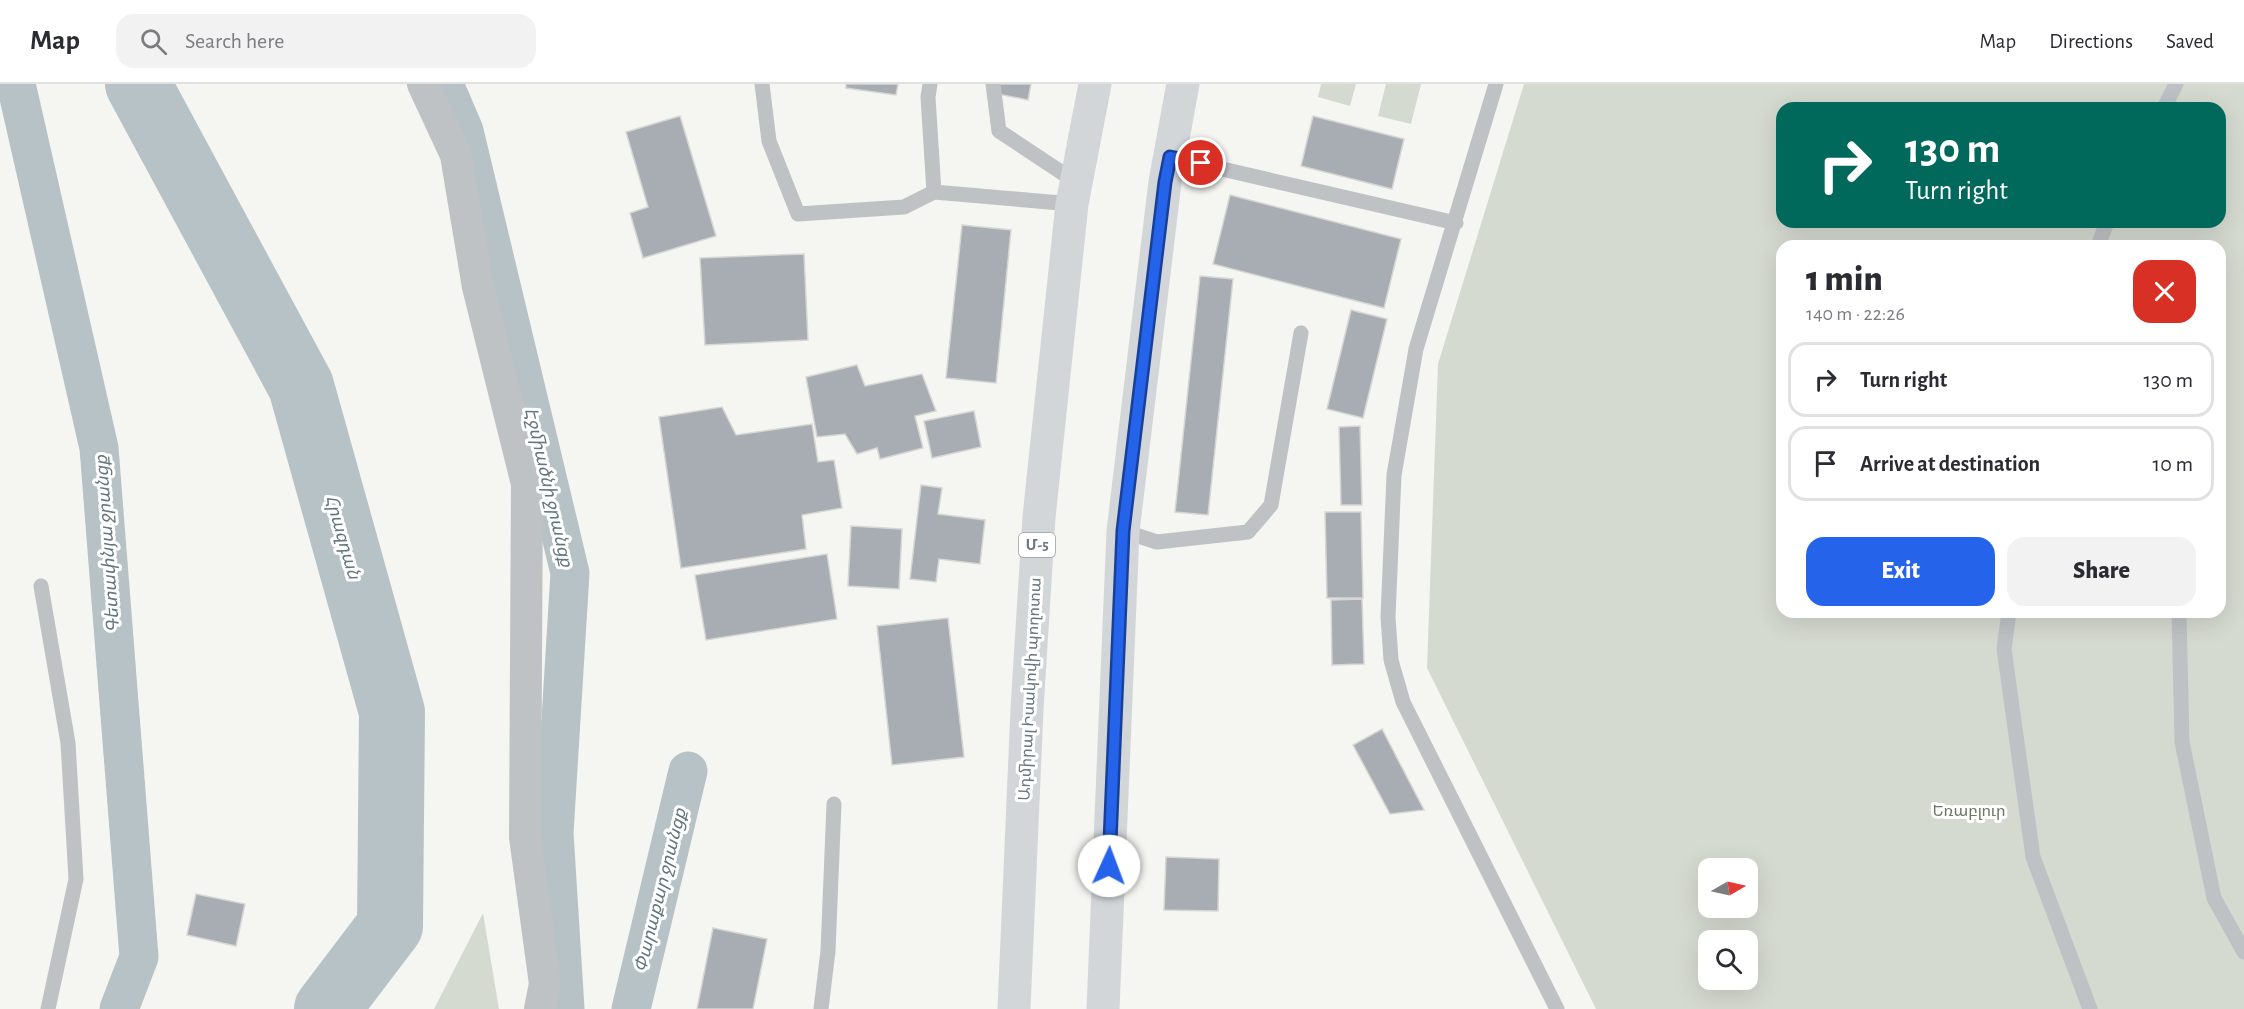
<!DOCTYPE html>
<html lang="en">
<head>
<meta charset="utf-8">
<style>
	body { margin:0; font-family:"Alegreya Sans","Noto Sans Armenian",sans-serif; background:#f2f2f3; color:#2b2b33; height:100vh; display:flex; flex-direction:column; font-size:22px; white-space:nowrap }
	* { box-sizing:border-box; margin:0 }
	p { font-size:20px; color:#7c7c81 }
	.icon { flex:none; width:33px; height:33px; fill:none; stroke:currentColor; stroke-width:2; stroke-linecap:round; stroke-linejoin:round }
	.map { position:relative; flex:1; overflow:hidden }
	.details { position:absolute; left:1776px; top:156px; width:450px; height:378px; display:flex; flex-direction:column; background:#fff; border-radius:18px; box-shadow:0 6px 24px #0002 }
	.details>* { flex:none }
	.guide { position:absolute; left:1776px; top:18px; width:450px; height:126px; border-radius:18px; box-shadow:0 6px 24px #0002; background:#00695c; color:#fff; overflow:hidden }
	.needle { width:39px; rotate:81deg }
	.buttons { position:absolute; left:1698px; top:774px; display:grid; gap:12px }
	.buttons a { display:grid; place-items:center; width:60px; height:60px; border-radius:12px; background:#fff; box-shadow:0 6px 24px #0002; font-size:30px }
	.pin { position:absolute; display:grid; place-items:center; width:51px; height:51px; color:#fff; margin:-26px; border:3px solid #fff; border-radius:50%; box-shadow:0 2px 6px #0007 }
	.me { position:absolute; width:66px; margin:-33px; rotate:2deg; stroke-linejoin:round; filter:drop-shadow(0 0 4px #0008) }
	.turn { display:flex; align-items:center; gap:21px; height:126px; padding:0 30px; font-size:27px }
	.turn .icon { width:78px; height:78px; stroke-width:2.5 }
	.turn b { display:block; font-size:42px; line-height:51px }
	.round { display:grid; place-items:center; flex:none; width:63px; height:63px; border-radius:18px; background:#f2f2f3 }
	.headline { display:flex; align-items:center; justify-content:space-between; height:102px; padding:0 30px }
	h1 { font-size:36px; font-weight:800; line-height:45px }
	.button { display:flex; gap:12px; margin-top:auto; padding:12px 30px }
	.button a { flex:1; height:69px; border-radius:18px; background:#2563eb; color:#fff; font-size:24px; font-weight:800; line-height:69px; text-align:center }
	.button a+a { background:#f2f2f3; color:#2b2b33 }
	ul { padding:0; list-style:none }
	li { display:flex; align-items:center; gap:18px; height:75px; margin:0 12px 9px; padding:0 18px; border:3px solid #e1e1e2; border-radius:18px }
	li div { flex:1 }
	li b { display:block; font-size:22px }
	li em { font-style:normal }
	header { display:flex; align-items:center; gap:36px; box-sizing:border-box; height:84px; padding:0 30px; background:#fff; border-bottom:2px solid #e1e1e2 }
	header strong { font-size:28px }
	nav { display:flex; gap:33px; margin-inline-start:auto; font-size:21px }
	.search { width:420px; height:54px; background:#f2f2f3; display:flex; align-items:center; gap:15px; box-sizing:border-box; padding:0 21px; border-radius:18px; color:#7c7c81; font-size:22px }
	.map>svg:first-child { display:block }
	.green { fill:#d5dad1; fill-rule:evenodd }
	.lines { fill:none; stroke-linecap:round; stroke-linejoin:round }
	.canal { stroke:#b6c2c5; stroke-width:39 }
	.river { stroke:#b6c2c5; stroke-width:66 }
	.building { fill:#a7adb2; stroke:#d6d6d4; stroke-width:1.5 }
	.lane { stroke:#bec2c5; stroke-width:15 }
	.street { stroke:#bec2c5; stroke-width:32 }
	.highway { stroke:#d2d6d9; stroke-width:33 }
	.route-casing { stroke:#184099; stroke-width:15 }
	.route { stroke:#2563eb; stroke-width:10 }
	.labels { text-anchor:middle; stroke-width:6; stroke-linejoin:round; paint-order:stroke }
	.shield { fill:#fff; stroke:#959fa6; stroke-width:1.5 }
	.shield-label { font-size:15px; font-weight:bold; fill:#677680 }
	.street-label { font-size:16px; fill:#677680; stroke:#fff }
	.park-label { font-size:16px; fill:#6a7865; stroke:#fff }
	.water-label { font-size:18px; font-style:italic; fill:#63777d; stroke:#fff }
</style>
</head>
<body>
<header>
<strong>Map</strong>
<div class="search"><svg class="icon" aria-label="search" viewBox="0 0 24 24"><circle cx="10" cy="10" r="6"/><path d="M15 15l6 6"/></svg>Search here</div>
<nav><a>Map</a><a>Directions</a><a>Saved</a></nav>
</header>
<div class="map">
<svg width="2244" height="925" viewBox="0 0 2244 925">
	<rect width="100%" height="100%" fill="#f5f5f2"/>
	<path class="green" d="M1321,0h35l-6,22 -32,-9z
		M1386,0h35l-10,40 -33,-8z
		M1524,0h720v925h-648l-169,-341 11,-304zM1782,24h438v114h-438zM1782,162h438v366h-438zM1708,784h40v40h-40zM1708,856h40v40h-40z
		M483,829l16,96h-65z"/>
	<g class="lines">
		<path class="canal" d="M16,0l83,364 40,509 -20,52
			M444,0l20,47 106,442 -16,260 11,176
			M631,925l57,-238"/>
		<path class="river" d="M138,0l163,302 91,326 -2,214 -63,83"/>
	</g>
	<path class="building" d="M846,0h52l-2,11 -50,-7z
		M1000,0h31l-3,16 -30,-6z
		M680,32l36,120 -73,22 -13,-45 18,-6 -22,-75z
		M1313,32l91,23 -12,50 -91,-23z
		M1230,111l171,44 -17,69 -171,-44z
		M962,141l49,5 -15,153 -50,-5z
		M804,170l4,86 -103,5 -5,-87z
		M1200,192l33,3 -25,236 -33,-3z
		M1351,226l36,9 -24,99 -36,-9z
		M857,281l8,21 57,-12 14,37 -21,5 8,32 -43,11 -3,-11 -20,6 -12,-20 -28,3 -11,-60z
		M722,323l14,28 76,-11 6,38 16,-2 8,48 -40,7 4,34 -125,19 -22,-151z
		M974,327l7,36 -49,11 -8,-37z
		M1360,342l2,79h-21l-2,-78z
		M921,401l21,3 -4,26 47,6 -5,44 -41,-5 -3,23 -26,-3z
		M1325,428h36l2,86h-36z
		M851,442l51,3 -3,60 -51,-3z
		M827,470l10,65 -131,21 -11,-65z
		M1362,515l2,65 -32,1 -1,-65z
		M948,534l16,139 -72,8 -15,-139z
		M1382,645l42,81 -34,4 -37,-69z
		M1166,773l53,2 -1,52 -54,-1z
		M196,810l49,10 -9,42 -49,-11z
		M713,844l54,11 -14,70h-56z"/>
	<g class="lines">
		<path class="lane" d="M762,0l7,57 29,73 106,-7 30,-15 138,12
			M930,0l-2,13 6,95
			M993,0l6,47 77,51
			M1496,0l-80,265 -22,126 -6,142 3,43 12,42 154,307
			M2164,24l12,-24
			M1170,73l286,66
			M2098,162l9,-24
			M1123,447l34,11 91,-10 23,-27 30,-172
			M41,502l27,157 8,136 -28,130
			M2009,528l-5,37 29,208 57,152
			M2179,528l3,130 32,156 30,54
			M821,925l7,-58 6,-147"/>
		<path class="street" d="M423,0l33,71 22,132 49,197 -2,353 20,147 -5,25"/>
		<path class="highway" d="M1014,925l13,-300 12,-192 33,-313 23,-120
			M1103,925l20,-478 42,-349 18,-98"/>
	</g>
	<g class="lines">
		<defs>
			<path id="route" d="M1109,782l14,-335 42,-349 5,-25 31,6"/>
		</defs>
		<use href="#route" class="route-casing"/>
		<use href="#route" class="route"/>
	</g>
	<g class="labels">
		<rect class="shield" x="1019" y="449" width="36" height="24" rx="4.5"/>
		<g class="shield-label">
			<text x="1037" y="466">Մ-5</text>
		</g>
		<g class="street-label">
			<text transform="translate(1029 605) rotate(-87)" y="6">Ադմիրալ Իսակովի պողոտա</text>
		</g>
		<g class="park-label">
			<text x="1969" y="732">Եռաբլուր</text>
		</g>
		<g class="water-label">
			<text transform="translate(549 403) rotate(77)" y="6">Էջմիածնի ջրանցք</text>
			<text transform="translate(343 453) rotate(74)" y="6">Հրազդան</text>
			<text transform="translate(107 460) rotate(-94)" y="6">Գետափնյա ջրանցք</text>
			<text transform="translate(660 806) rotate(-76)" y="6">Փարաքար ջրանցք</text>
		</g>
	</g>
</svg>
<div class="buttons">
<a><svg class="needle" viewBox="-14 -14 28 28"><path d="M0-13l5 13h-10z" fill="#e53935"/><path d="M0 13l5-13h-10z" fill="#7c7c81"/></svg></a>
<a><svg class="icon" aria-label="search" viewBox="0 0 24 24"><circle cx="10" cy="10" r="6"/><path d="M15 15l6 6"/></svg></a>
</div>
<div class="pin" style="left:1201px;top:79px;background:#d93025"><svg class="icon" aria-label="arrive" viewBox="0 0 24 24"><path d="M6 21V4h12l-3 4 3 4H6"/></svg></div>
<svg class="me" style="left:1109px;top:782px" viewBox="-20 -20 40 40"><circle r="19" fill="#fff"/><path d="M0-13L10 11 0 6-10 11z" fill="#2563eb"/></svg>
<div class="guide">
<div class="turn"><svg class="icon" aria-label="right" viewBox="0 0 24 24"><path d="M7 20v-9h11M14 6l5 5-5 5"/></svg><div><b>130 m</b>Turn right</div></div>
</div>
<section class="details">
<div class="headline"><div><h1>1 min</h1><p>140 m · 22:26</p></div><a class="round" style="background:#d93025;color:#fff"><svg class="icon" aria-label="close" viewBox="0 0 24 24"><path d="M6 6l12 12M18 6L6 18"/></svg></a></div>
<ul>
<li><svg class="icon" aria-label="right" viewBox="0 0 24 24"><path d="M7 20v-9h11M14 6l5 5-5 5"/></svg><div><b>Turn right</b></div><em>130 m</em></li>
<li><svg class="icon" aria-label="arrive" viewBox="0 0 24 24"><path d="M6 21V4h12l-3 4 3 4H6"/></svg><div><b>Arrive at destination</b></div><em>10 m</em></li>
</ul>
<div class="button"><a>Exit</a><a>Share</a></div>
</section>
</div>
</body>
</html>
